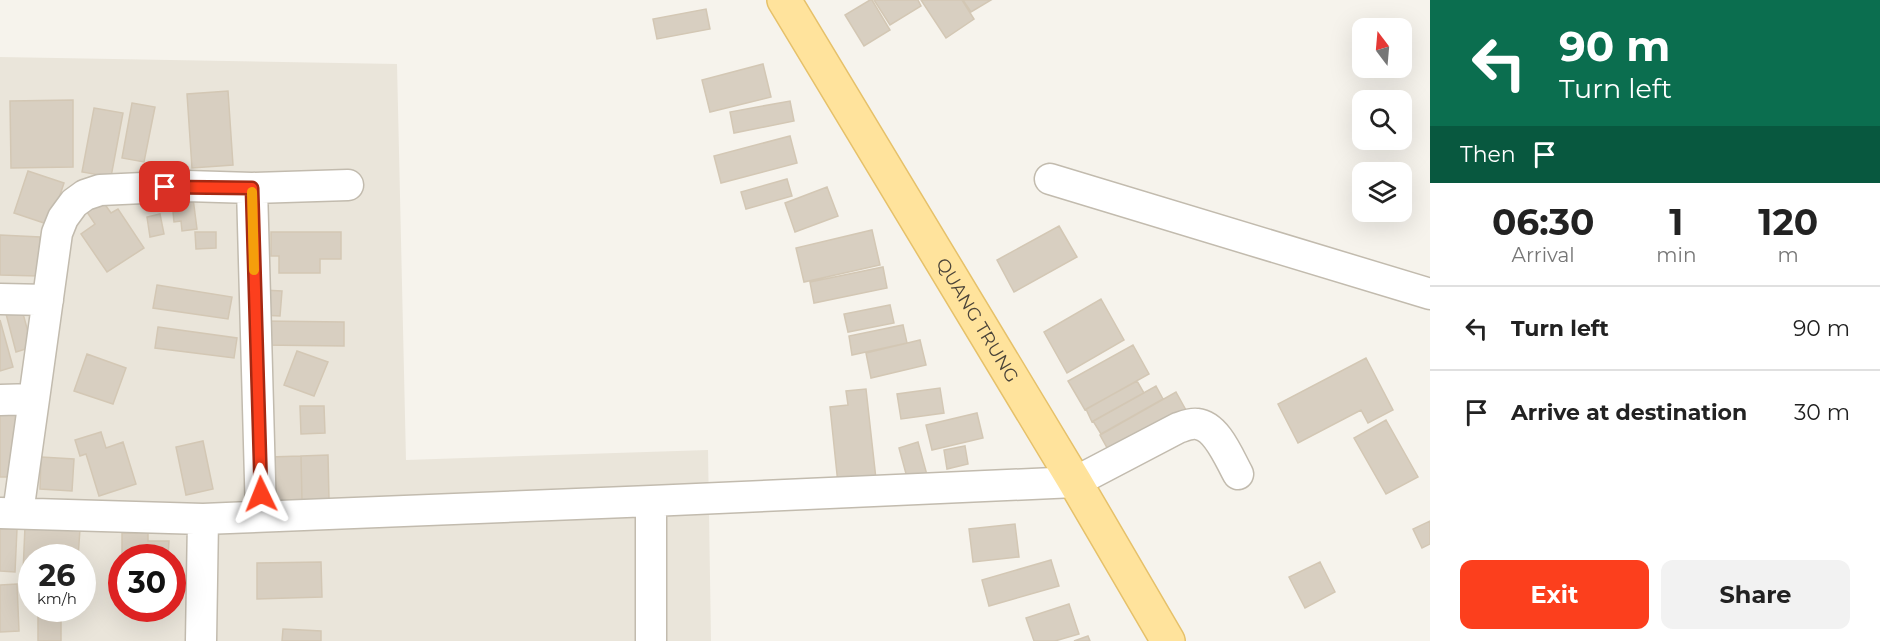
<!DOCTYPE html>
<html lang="en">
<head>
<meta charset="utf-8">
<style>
	body { margin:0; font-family:Montserrat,sans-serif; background:#f2f2f2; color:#222; height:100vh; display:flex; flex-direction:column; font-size:22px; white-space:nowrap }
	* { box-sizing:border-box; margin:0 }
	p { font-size:20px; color:#767676 }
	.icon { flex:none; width:33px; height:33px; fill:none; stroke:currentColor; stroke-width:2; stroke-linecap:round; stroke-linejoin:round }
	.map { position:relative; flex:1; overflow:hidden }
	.sheet { display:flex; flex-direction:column; background:#fff; width:450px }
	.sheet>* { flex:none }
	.hud { background:#0b6e4f; color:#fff; overflow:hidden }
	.needle { width:39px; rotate:344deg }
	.fabs { position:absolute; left:1352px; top:18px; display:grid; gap:12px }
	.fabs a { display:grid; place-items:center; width:60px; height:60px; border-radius:12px; background:#fff; box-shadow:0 6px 24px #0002; font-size:30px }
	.speed { position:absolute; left:18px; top:544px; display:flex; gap:12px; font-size:30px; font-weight:700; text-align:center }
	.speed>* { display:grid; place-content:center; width:78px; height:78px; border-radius:50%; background:#fff; box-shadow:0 6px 24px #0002; line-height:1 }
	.speed small { font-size:15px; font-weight:400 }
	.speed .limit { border:9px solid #d22; background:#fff; color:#111 }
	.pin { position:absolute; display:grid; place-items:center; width:51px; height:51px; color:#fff; margin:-26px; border-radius:12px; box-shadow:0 3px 9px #0006 }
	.me { position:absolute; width:66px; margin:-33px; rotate:358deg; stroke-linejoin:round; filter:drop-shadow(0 0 4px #0008) }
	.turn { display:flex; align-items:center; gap:21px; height:126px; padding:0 30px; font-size:27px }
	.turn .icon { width:78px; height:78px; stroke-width:2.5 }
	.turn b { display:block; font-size:42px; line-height:51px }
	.then { display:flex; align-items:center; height:57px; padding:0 30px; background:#0003; gap:12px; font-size:22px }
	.eta { display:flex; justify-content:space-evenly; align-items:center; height:102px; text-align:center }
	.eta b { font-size:36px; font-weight:700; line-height:42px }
	.primary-button { display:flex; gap:12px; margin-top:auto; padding:12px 30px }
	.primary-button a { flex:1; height:69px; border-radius:12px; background:#fc3f1d; color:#fff; font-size:24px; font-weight:700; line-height:69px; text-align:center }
	.primary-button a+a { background:#f2f2f2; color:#222 }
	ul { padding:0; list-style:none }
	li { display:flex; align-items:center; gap:18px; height:84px; padding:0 30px; border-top:2px solid #e0e0e0 }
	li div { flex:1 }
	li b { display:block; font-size:22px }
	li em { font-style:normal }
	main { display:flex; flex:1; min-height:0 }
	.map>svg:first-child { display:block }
	.residential { fill:#eae5da; fill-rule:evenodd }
	.building { fill:#d8cfc1; stroke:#d3c7b4; stroke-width:1.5 }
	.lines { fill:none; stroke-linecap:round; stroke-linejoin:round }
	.minor-casing { stroke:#c2bbae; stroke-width:33 }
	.major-casing { stroke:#e6c16a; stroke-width:36 }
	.minor { stroke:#fff; stroke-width:30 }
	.major { stroke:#ffe39c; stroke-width:33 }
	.route-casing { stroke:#a42913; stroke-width:15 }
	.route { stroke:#fc3f1d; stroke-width:10 }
	.slow { stroke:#f59e0b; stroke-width:10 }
	.labels { text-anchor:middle; stroke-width:6; stroke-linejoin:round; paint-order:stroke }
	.street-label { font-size:18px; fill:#4b4439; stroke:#fff }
</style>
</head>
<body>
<main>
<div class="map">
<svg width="1430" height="641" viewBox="0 0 1430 641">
	<rect width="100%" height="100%" fill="#f6f3ec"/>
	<path class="residential" d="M0,57l397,7 9,396 302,-10 3,191h-711zM32,558h50v51h-50zM122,558h50v51h-50z"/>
	<path class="building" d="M870,0h2l18,30 -26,16 -19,-31z
		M874,0h44l3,6 -31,19z
		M921,0h41l12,19 -28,19z
		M963,0h28l-20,12z
		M706,9l4,20 -53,10 -4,-20z
		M763,64l8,33 -61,15 -8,-32z
		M228,91l5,74 -41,3 -5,-74z
		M73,100v67l-62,1 -1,-67z
		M790,101l4,20 -60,12 -4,-21z
		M132,103l23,4 -11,55 -22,-4z
		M94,108l29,5 -12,64 -29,-5z
		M790,136l7,27 -76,20 -7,-27z
		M28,171l36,12 -14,42 -36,-12z
		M787,179l5,17 -46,13 -5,-17z
		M827,187l11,29 -43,16 -10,-29z
		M99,196l12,17 7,-4 26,39 -37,24 -26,-38 14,-10 -12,-18z
		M193,198l4,31 -15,2 -1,-10 -7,1 -1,-10 8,-1 -1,-11z
		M160,214l4,20 -14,3 -3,-20z
		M1059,226l18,31 -63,35 -17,-32z
		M872,230l8,35 -76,17 -8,-34z
		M195,232h21v16l-20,1z
		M271,232h70v27h-21v14h-41v-17h-8z
		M0,235l40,2 -2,39 -38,-1z
		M883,267l4,21 -73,15 -4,-21z
		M157,285l75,12 -4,22 -75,-11z
		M262,290l20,1 -2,25 -19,-1z
		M1101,299l23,41 -57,33 -23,-41z
		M890,305l4,18 -46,9 -4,-18z
		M21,306l11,41 -16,5 -11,-42z
		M0,320l13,47 -13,4z
		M263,321l81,1v24l-82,-1z
		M903,325l4,18 -55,12 -3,-19z
		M158,327l79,11 -3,20 -79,-10z
		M920,340l6,25 -55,13 -5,-25z
		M1133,345l16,29 -64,36 -17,-29z
		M297,351l31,11 -14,34 -30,-11z
		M87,354l39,14 -13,36 -39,-13z
		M1366,358l27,52 -25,13 -7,-13 -63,33 -20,-39z
		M1137,381l7,12 -52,29 -6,-13z
		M1156,386l7,13 -62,35 -8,-13z
		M940,388l4,25 -43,6 -4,-25z
		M866,389l10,90 -38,5 -8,-77 18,-2 -2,-14z
		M1176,392l11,20 -76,43 -11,-20z
		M300,406h24l1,27 -24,1z
		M0,412l17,1 -3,64h-14z
		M977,413l6,25 -51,12 -6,-25z
		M1386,420l32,57 -32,17 -32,-56z
		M101,432l5,16 17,-6 13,42 -37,12 -13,-42 -6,2 -5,-16z
		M203,441l10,48 -27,6 -10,-48z
		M918,442l9,33 -19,6 -9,-33z
		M965,446l3,18 -21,5 -3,-19z
		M328,455l1,45 -27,1 -1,-45z
		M301,456l1,45 -32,1 -1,-45z
		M41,457l33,2 -2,32 -32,-2z
		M1430,521v23l-8,4 -9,-19z
		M1015,524l4,33 -46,5 -4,-33z
		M25,526l55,3 -2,29h-46v16l-9,-1z
		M0,529h17l-2,43 -15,-1z
		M122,533h26v8h21l-1,17h-46z
		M1051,560l8,26 -70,20 -7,-26z
		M321,562l1,35 -65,2v-36z
		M1320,562l15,30 -30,16 -16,-31z
		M17,584l2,47 -19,1v-47z
		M1069,604l10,30 -24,7h-21l-8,-23z
		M38,609h23v32h-23z
		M283,629l38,2v10h-39z
		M1088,636l2,5h-16z"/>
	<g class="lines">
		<defs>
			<path id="minor" d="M1050,179l380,115
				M252,188l9,328
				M0,299l48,1
				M0,400l34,-1 23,-166 6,-15 11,-15 11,-8 15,-5 87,-4 65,2 96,-3
				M651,501v140
				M0,513l203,6 448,-18 424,-19 103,-54c6,-2 13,-5 19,-4 20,2 32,34 41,50
				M18,513l16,-114
				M201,641l2,-122"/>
			<g id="major">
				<path id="s1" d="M784,0l291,482 93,159"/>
			</g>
		</defs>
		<use href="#minor" class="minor-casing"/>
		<use href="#major" class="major-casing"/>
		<use href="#minor" class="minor"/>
		<use href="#major" class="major"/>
	</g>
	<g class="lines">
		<defs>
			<path id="route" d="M165,187l87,1 9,306"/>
		</defs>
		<use href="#route" class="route-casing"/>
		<use href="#route" class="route"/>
		<path class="slow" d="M252,192l2,78"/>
	</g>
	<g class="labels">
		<g class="street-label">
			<text dy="6" stroke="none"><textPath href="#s1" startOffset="374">QUANG TRUNG</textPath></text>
		</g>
	</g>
</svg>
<div class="fabs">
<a><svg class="needle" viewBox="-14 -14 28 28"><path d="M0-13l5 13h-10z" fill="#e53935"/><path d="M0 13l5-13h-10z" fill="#767676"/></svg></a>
<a><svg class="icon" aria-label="search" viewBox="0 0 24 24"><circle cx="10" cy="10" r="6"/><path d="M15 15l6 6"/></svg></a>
<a><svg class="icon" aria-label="layers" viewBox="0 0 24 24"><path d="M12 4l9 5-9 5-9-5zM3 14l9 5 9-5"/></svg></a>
</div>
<div class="speed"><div>26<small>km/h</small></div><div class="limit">30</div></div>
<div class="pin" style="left:165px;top:187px;background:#d93025"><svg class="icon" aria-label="arrive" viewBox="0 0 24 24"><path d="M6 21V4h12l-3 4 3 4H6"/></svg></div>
<svg class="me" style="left:261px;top:494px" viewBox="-20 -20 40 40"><path d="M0-17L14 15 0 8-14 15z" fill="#fc3f1d" stroke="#fff" stroke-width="4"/></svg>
</div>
<section class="sheet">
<div class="hud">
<div class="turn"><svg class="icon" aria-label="left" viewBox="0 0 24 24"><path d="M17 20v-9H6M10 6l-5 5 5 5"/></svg><div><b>90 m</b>Turn left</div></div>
<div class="then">Then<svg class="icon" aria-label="arrive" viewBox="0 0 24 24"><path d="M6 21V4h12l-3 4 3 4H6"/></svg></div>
</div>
<div class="eta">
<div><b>06:30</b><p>Arrival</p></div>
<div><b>1</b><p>min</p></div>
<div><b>120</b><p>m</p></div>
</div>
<ul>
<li><svg class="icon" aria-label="left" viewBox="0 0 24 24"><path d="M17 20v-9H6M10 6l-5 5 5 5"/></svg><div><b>Turn left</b></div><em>90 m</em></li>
<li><svg class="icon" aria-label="arrive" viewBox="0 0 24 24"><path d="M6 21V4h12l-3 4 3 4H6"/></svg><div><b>Arrive at destination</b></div><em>30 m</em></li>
</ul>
<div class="primary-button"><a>Exit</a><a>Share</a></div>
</section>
</main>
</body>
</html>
